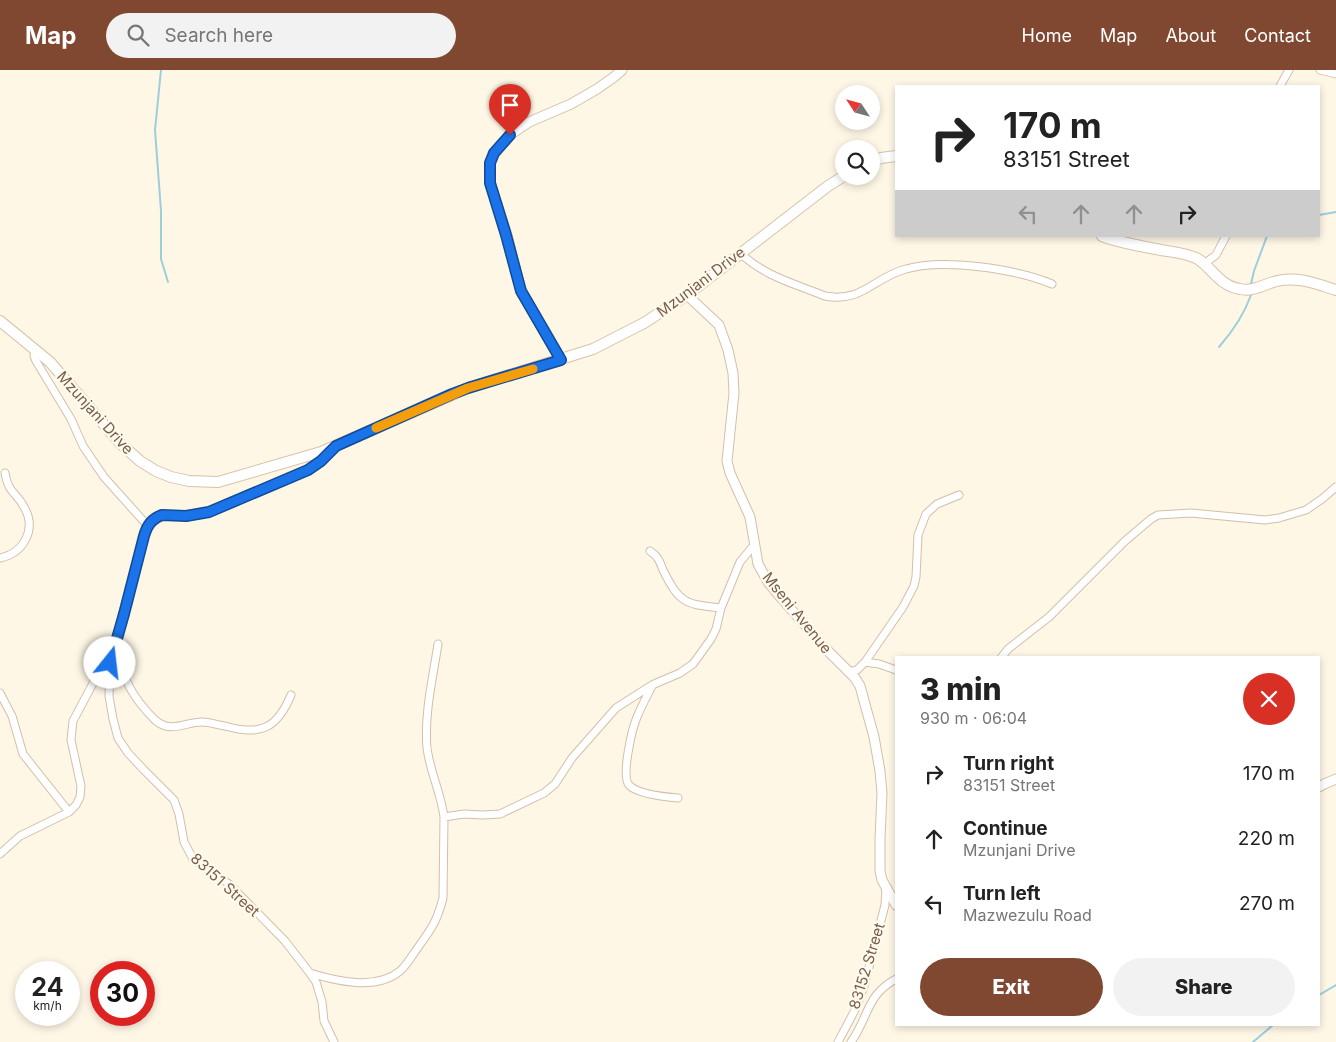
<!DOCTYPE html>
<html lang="en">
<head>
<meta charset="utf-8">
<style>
	body { margin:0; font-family:Inter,sans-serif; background:#f2f2f2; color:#222; height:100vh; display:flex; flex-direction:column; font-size:19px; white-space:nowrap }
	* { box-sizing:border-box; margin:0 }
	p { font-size:16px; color:#767676 }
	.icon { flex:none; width:28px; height:28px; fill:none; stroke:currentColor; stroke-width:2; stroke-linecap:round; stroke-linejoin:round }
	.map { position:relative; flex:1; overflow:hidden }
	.drawer { position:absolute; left:895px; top:586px; width:425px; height:370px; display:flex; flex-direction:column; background:#fff; border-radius:0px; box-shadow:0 2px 8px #0003 }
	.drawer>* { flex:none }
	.banner { position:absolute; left:895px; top:15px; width:425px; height:152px; border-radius:0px; box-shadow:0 2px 8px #0003; background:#fff; color:#222; overflow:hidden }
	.needle { width:32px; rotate:306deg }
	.buttons { position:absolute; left:835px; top:15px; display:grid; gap:10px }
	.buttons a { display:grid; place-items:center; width:45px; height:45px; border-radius:50%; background:#fff; box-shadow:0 2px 8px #0003; font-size:25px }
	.speed { position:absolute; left:15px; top:891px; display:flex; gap:10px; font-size:25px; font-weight:700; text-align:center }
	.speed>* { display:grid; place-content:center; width:65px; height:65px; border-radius:50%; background:#fff; box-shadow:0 2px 8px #0003; line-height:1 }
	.speed small { font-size:12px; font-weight:400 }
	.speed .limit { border:8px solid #d22; background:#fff; color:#111 }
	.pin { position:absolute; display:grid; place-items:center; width:42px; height:42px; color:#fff; margin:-51px -21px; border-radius:50% 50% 50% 0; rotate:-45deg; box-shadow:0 0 5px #0007 }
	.pin .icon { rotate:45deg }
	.me { position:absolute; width:55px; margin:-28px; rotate:16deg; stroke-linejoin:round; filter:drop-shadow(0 0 4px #0008) }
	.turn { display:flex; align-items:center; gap:18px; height:105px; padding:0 25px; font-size:22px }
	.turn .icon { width:65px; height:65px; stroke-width:2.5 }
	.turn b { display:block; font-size:35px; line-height:42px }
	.lanes { display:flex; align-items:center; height:48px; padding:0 25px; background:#0003; justify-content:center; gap:25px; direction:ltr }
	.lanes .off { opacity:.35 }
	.round { display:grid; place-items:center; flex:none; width:52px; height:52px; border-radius:26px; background:#f2f2f2 }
	.overview { display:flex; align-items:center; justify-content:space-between; height:85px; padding:0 25px }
	h1 { font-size:30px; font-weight:800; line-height:38px }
	.button { display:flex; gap:10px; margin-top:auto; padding:10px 25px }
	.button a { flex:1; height:58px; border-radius:30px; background:#804830; color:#fff; font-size:20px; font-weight:800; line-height:58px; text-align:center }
	.button a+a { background:#f2f2f2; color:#222 }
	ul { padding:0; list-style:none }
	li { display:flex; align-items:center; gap:15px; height:65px; padding:0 25px }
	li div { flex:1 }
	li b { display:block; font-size:19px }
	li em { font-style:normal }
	header { display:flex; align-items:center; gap:30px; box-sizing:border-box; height:70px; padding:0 25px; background:#804830; color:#fff }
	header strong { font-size:24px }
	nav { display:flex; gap:28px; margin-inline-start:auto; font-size:18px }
	.search { width:350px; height:45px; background:#f2f2f2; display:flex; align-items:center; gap:12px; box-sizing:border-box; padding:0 18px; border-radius:28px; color:#767676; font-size:19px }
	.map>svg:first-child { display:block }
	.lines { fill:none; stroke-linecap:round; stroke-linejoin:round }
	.stream { stroke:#9dcedd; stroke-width:2 }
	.minor-casing { stroke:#d2bfaa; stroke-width:9 }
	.tertiary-casing { stroke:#d2bfaa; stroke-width:11 }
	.secondary-casing { stroke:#d8c2aa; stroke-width:12 }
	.minor { stroke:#fff; stroke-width:7 }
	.tertiary { stroke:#fff; stroke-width:9 }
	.secondary { stroke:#fff; stroke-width:10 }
	.route-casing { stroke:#114b97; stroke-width:12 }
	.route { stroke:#1a73e8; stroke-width:9 }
	.slow { stroke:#f59e0b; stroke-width:9 }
	.labels { text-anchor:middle; stroke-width:4.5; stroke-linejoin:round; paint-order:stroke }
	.street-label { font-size:15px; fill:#7b5e48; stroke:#fffaee }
</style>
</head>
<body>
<header>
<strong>Map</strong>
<div class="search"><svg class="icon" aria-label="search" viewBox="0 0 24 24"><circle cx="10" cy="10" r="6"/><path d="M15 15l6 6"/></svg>Search here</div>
<nav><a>Home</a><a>Map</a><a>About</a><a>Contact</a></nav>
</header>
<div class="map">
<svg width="1336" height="972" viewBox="0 0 1336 972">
	<rect width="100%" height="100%" fill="#fef7e6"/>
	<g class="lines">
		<path class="stream" d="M161,0l-6,60 6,81v48l7,23
			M1319,145l17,-3
			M1251,214l3,-13 13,-35
			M1219,277c14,-16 25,-32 32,-52
			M1319,925l17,-10
			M1253,972l20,-17"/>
		<defs>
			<path id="minor" d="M1320,0l16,4
				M1280,16l9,-16
				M740,183c26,24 53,30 85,43 38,7 49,-19 81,-27 37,-11 110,0 146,15
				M1204,194l12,-9 10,-19
				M35,279l-1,7 2,5 35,58 12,27 21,31 43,48
				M334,378l-13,13 -13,9 -99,42 -23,4 -13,-1 -17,2 -9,8 -3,11 -20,78 -14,49 -1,33 4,23 5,19 10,15 15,16 31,31 5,14 5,28 9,17 36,25 56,57 24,31 7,10 6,20 2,19 10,21
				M650,481c8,5 10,11 13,19 17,34 22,34 58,38
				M0,488c24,-5 37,-29 24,-51 -8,-16 -15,-12 -19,-34
				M115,574c4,8 7,22 10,32 5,16 18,32 30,44 16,14 30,2 47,2 8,0 15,3 23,4 35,10 52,3 66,-31
				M438,574c-5,33 -14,70 -11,104 3,24 14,45 17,69
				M1001,588l7,-9 41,-32 76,-76 26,-22 7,-4 33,-2 74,7 14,-2 27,-8 16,-11 14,-12
				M865,592l38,-55 11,-21 2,-9 2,-42 8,-21 11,-10 22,-9
				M848,602l9,-2 8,-8 14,2 17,6
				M652,616c-5,10 -11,21 -15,31 -5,12 -16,59 -8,68 8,9 37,12 49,13
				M0,623l12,23 11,38 46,58
				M0,784l20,-18 49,-24 7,-7 4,-8 1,-11 -10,-46 2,-19 36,-68
				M310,903c26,8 66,18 90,-2 7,-6 13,-17 19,-25 13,-18 18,-25 24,-48l1,-81 20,-3 19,1 17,-1 44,-21 11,-9 17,-26 44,-50 36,-23 28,-12 13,-9 18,-25 5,-10 5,-21 19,-46 14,-17
				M838,972l17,-32 9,-24 21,-81 1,-18
				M851,972c18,-25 15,-47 45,-63"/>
			<path id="tertiary" d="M687,225l32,30 9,25 5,23 1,20 -7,68 3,12 20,44 8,47 10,18 14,17 42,48 31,31 5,8 14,51 6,34 2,22 -2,46v32l2,9 14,25
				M561,290l-40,-69 -14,-56 -17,-52v-20l4,-10 16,-18 19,-13 42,-18 26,-15 17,-12 8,-7
				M1319,717l5,-3 12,-5"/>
			<path id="secondary" d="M871,92l10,-4 15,-2
				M1102,166c19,7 39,10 59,14 12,2 26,3 37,9 15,10 22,27 42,30 14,3 24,-5 37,-8 20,-5 40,3 59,9
				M0,251l50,41 70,81 20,18 16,10 15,6 18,4 29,1 103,-30 147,-64 125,-39 51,-26 43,-28 141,-109 16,-10"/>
		</defs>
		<use href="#minor" class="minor-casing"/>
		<use href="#tertiary" class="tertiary-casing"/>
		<use href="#secondary" class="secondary-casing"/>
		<use href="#minor" class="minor"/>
		<use href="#tertiary" class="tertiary"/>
		<use href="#secondary" class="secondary"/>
	</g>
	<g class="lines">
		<defs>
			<path id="route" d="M110,593l14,-49 20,-78c3,-10 7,-17 18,-21l24,1 23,-4 99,-42 13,-9 15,-15 116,-52 16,-6 93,-28 -40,-69 -15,-56 -16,-52v-20l4,-10 16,-18"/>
		</defs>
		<use href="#route" class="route-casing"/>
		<use href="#route" class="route"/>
		<path class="slow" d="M376,358l92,-40 65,-19"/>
	</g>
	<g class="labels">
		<g class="street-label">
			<text transform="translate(701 212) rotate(-37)" y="5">Mzunjani Drive</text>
			<text transform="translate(95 343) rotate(48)" y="5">Mzunjani Drive</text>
			<text transform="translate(797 543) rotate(51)" y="5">Mseni Avenue</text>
			<text transform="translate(225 815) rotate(42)" y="5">83151 Street</text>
			<text transform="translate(867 896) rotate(-73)" y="5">83152 Street</text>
		</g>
	</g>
</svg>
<div class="buttons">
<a><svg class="needle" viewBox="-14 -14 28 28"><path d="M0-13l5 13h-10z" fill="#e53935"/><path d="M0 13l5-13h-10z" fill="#767676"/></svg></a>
<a><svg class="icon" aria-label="search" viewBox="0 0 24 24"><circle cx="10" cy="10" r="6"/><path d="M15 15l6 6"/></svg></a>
</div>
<div class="speed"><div>24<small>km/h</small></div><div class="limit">30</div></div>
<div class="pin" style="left:510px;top:65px;background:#d93025"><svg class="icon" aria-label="arrive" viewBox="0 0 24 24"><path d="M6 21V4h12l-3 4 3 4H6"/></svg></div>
<svg class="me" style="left:110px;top:593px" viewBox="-20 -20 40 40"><circle r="19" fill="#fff"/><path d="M0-13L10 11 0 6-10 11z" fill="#1a73e8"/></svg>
<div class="banner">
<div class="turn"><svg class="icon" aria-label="right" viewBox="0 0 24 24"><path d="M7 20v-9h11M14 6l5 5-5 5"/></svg><div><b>170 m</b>83151 Street</div></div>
<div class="lanes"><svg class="icon off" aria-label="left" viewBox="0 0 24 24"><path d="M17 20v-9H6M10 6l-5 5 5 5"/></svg><svg class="icon off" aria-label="ahead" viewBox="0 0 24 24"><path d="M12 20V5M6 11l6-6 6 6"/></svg><svg class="icon off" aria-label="ahead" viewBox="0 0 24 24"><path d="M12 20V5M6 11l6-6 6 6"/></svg><svg class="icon" aria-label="right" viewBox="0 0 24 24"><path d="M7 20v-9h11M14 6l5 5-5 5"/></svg></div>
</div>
<section class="drawer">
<div class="overview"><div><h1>3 min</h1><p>930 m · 06:04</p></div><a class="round" style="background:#d93025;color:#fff"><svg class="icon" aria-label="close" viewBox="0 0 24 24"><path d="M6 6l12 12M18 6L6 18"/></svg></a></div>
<ul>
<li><svg class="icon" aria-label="right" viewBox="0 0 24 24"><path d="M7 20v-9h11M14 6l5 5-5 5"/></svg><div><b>Turn right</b><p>83151 Street</p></div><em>170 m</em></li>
<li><svg class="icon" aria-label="ahead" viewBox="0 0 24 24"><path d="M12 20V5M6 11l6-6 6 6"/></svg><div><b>Continue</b><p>Mzunjani Drive</p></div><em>220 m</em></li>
<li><svg class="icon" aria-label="left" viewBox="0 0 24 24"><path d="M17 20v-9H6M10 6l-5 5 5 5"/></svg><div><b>Turn left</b><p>Mazwezulu Road</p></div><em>270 m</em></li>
</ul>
<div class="button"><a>Exit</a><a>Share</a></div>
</section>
</div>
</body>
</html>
